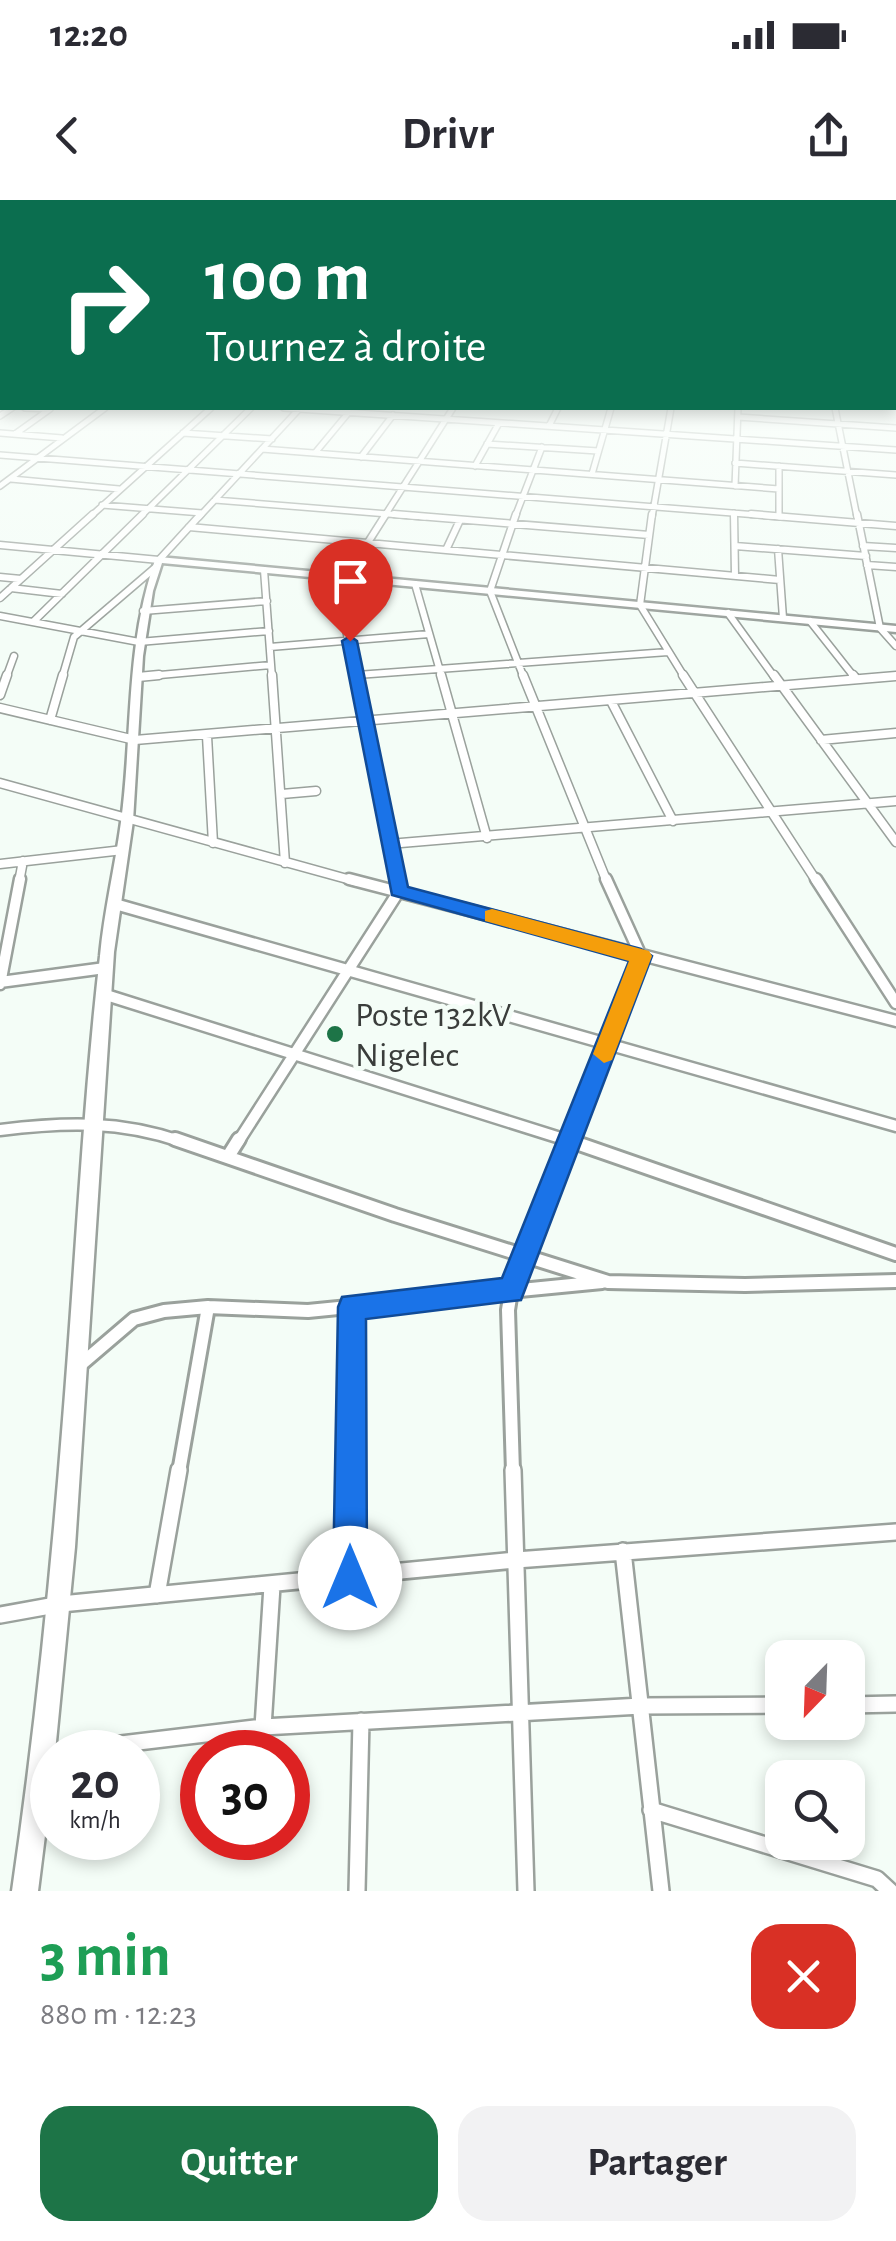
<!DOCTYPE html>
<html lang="fr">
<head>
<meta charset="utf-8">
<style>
	body { margin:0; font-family:"Alegreya Sans",sans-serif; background:#f2f2f3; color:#2b2b33; height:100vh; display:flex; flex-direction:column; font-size:38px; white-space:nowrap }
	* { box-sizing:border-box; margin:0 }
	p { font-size:32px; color:#7c7c81 }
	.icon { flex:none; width:55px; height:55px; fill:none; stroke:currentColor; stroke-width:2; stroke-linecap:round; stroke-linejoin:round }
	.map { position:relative; height:1691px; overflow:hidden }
	.details { display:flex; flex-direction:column; background:#fff; flex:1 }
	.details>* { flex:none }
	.guide { position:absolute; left:0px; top:0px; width:898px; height:210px; box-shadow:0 5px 15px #0003; background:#0b6e4f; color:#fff; overflow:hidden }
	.needle { width:65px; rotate:203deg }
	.fabs { position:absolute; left:765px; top:1440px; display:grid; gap:20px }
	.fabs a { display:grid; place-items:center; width:100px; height:100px; border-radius:20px; background:#fff; box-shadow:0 5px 15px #0003; font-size:50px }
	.speed { position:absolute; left:30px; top:1530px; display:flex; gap:20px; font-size:50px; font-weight:700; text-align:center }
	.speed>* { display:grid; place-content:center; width:130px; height:130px; border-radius:50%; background:#fff; box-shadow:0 5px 15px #0003; line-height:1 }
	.speed small { font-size:25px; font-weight:400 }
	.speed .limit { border:15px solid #d22; background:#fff; color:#111 }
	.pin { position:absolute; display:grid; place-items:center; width:85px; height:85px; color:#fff; margin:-102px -42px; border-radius:50% 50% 50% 0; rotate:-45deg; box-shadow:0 0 10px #0007 }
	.pin .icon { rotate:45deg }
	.me { position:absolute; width:110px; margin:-55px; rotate:0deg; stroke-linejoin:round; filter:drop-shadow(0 0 8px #0008) }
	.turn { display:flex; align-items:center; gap:35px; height:210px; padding:0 40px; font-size:45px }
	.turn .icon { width:130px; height:130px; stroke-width:2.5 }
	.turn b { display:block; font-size:70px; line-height:85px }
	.round { display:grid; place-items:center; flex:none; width:105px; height:105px; border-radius:30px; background:#f2f2f3 }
	.head { display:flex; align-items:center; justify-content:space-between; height:170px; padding:0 40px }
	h1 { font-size:60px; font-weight:700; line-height:75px; color:#1e9e55 }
	.cta { display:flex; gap:20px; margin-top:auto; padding:20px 40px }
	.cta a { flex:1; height:115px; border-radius:30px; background:#1d7447; color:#fff; font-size:40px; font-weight:700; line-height:115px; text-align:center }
	.cta a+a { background:#f2f2f3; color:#2b2b33 }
	.status { display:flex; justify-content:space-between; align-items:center; height:70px; padding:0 50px; background:#fff; direction:ltr }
	.status svg { height:28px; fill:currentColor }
	header { display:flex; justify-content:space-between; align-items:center; height:130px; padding:0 40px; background:#fff; font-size:45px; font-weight:700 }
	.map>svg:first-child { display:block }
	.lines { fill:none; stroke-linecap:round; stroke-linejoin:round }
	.street-far5-casing { stroke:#9aa19c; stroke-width:8 }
	.street-far4-casing { stroke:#9aa19c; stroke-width:9 }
	.street-far3-casing { stroke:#9aa19c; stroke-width:11 }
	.street-far2-casing { stroke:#9aa19c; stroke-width:15 }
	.street-far1-casing { stroke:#9aa19c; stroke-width:18 }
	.street-casing { stroke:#9aa19c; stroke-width:20 }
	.secondary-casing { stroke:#9aa19c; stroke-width:5 }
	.street-far5 { stroke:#fff; stroke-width:5 }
	.street-far4 { stroke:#fff; stroke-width:6 }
	.street-far3 { stroke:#fff; stroke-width:8 }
	.street-far2 { stroke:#fff; stroke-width:10 }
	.street-far1 { stroke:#fff; stroke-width:12 }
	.street { stroke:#fff; stroke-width:15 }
	.secondary { fill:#fff; fill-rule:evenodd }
	.route { fill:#1a73e8; stroke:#114b97; stroke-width:2.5 }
	.slow { fill:#f59e0b }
	.poi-dot { fill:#1d7447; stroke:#f4fdf7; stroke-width:4 }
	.labels { text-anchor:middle; stroke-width:10; stroke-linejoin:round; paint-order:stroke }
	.poi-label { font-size:35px; fill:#3a3d3b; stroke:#f4fdf7; text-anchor:start }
</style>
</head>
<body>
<div class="status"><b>12:20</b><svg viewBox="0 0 49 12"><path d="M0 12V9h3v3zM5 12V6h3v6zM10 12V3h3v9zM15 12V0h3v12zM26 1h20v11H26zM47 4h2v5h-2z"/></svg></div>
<header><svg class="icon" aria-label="back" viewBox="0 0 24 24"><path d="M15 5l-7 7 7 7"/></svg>Drivr<svg class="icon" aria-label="share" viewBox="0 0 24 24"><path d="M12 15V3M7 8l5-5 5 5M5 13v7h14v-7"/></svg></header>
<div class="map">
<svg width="896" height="1691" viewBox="0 0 896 1691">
	<rect width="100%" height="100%" fill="#f4fdf7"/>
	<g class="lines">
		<defs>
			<path id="street-far5" d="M284,208l612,42
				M835,208l22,109
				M0,216l12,-8
				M738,217l158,11
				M549,226l9,-18
				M0,233l62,5
				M183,233l89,6
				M15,234l35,-25 -25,-1
				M487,244l111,7
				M262,249l517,40
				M315,253l34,-41
				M0,255l782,62
				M361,257l32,-42
				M735,263l161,12
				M475,266l24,-43
				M779,266v51
				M592,274l19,-66
				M11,279l108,10
				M0,286l105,-78
				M735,286l3,-78
				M215,300l210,17
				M102,305l100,8
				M734,313v4
				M90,317l121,-109
				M140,317l111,-109
				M199,317l101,-109
				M384,317l69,-109
				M515,317l27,-70
				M652,317l19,-109"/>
			<path id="street-far4" d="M394,314l255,21
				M516,314l-26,77 34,87
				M652,314l-12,91 45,73
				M734,314l1,62
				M751,314l145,12
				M857,314l23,114 16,18
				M189,327l591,53
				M0,345l159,15 42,-46
				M735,346l131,10
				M863,346l33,2
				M778,349l5,69
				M446,350l14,-30
				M867,365l29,2
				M264,370l8,108
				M0,377l21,2
				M335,377l21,101
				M346,377l40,-63
				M415,384l27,94
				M11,388l51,6
				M0,398l93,-84
				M143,411l124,-10
				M728,413l47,65
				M0,416l139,26 130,-11
				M810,421l45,57
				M33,422l110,-108
				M270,447l159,-13
				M357,475l311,-23
				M138,477l133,-12
				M6,478l8,-22
				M62,478l12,-41 83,-71
				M877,478l19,-2"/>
			<path id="street-far3" d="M272,475l13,188
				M355,475l42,207
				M441,475l46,163
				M523,475l84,207
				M683,475l134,207
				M774,475l122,167
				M853,475l3,4
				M138,477l21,-2
				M0,495l7,-20
				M611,501l62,120
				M0,508l135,32 761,-64
				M50,520l13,-45
				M207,536l6,107
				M821,540l75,-7
				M0,583l358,99
				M282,594l34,-3
				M389,644l507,-43
				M0,664l123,-14
				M19,682l4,-21"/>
			<path id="street-far2" d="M349,679l547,142
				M816,679l80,124
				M115,704l781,222
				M0,782l105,-14
				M0,784l20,-105
				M103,794l470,148
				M0,930c64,-8 120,-10 183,12
				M238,942l161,-251 -2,-12
				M569,942l72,-186 -35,-77"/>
			<path id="street-far1" d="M175,939l220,76 213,67 137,3 151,-4
				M565,939l331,115
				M229,955l10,-16
				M79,1166l55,-47 30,-8 44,-4 100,4 294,-29
				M179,1272l29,-165
				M351,1272l1,-165
				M513,1272l-5,-162 3,-19 59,-152"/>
			<path id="street" d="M513,1270l13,421
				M623,1351l38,340
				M350,1378l1,-108
				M157,1395l22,-125
				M0,1415l61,-11 455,-44 380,-28
				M848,1505l48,-1
				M263,1527l9,-141
				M46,1553l217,-26 378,-21 141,-1
				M651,1610l226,69 13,12
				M357,1691l4,-170"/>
			<path id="secondary" d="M159,357l737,69v6l-734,-69 -9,28 -10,65 -10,165 -19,131 -39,595 -20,205h-3v28l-14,111h-26c22,-153 38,-305 50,-459 13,-158 20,-318 38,-476 4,-45 15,-89 21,-134 12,-91 4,-173 34,-262z"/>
		</defs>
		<use href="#street-far5" class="street-far5-casing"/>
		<use href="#street-far4" class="street-far4-casing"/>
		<use href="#street-far3" class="street-far3-casing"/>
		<use href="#street-far2" class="street-far2-casing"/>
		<use href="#street-far1" class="street-far1-casing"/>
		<use href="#street" class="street-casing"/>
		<use href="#secondary" class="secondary-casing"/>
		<use href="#street-far5" class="street-far5"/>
		<use href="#street-far4" class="street-far4"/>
		<use href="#street-far3" class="street-far3"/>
		<use href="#street-far2" class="street-far2"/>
		<use href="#street-far1" class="street-far1"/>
		<use href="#street" class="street"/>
		<use href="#secondary" class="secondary"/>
	</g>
	<linearGradient id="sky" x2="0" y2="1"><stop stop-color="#77b0c0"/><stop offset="0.44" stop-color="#fafefb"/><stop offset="1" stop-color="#fafefb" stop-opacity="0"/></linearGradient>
	<rect width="896" height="426" fill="url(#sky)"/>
	<path class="route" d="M350,436l7,5 51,246 233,62 11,7 -131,344 -155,19 1,259 -5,12 -12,5 -12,-5 -5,-12 5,-271 4,-10 160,-19 127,-317 -237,-66 -50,-254z"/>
	<path class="slow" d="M492,709l157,42 3,5 -40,104 -8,3 -11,-9 36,-93 -144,-40v-10z"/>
	<circle class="poi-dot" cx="335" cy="834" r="10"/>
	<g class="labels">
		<g class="poi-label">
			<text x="355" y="826">Poste 132kV<tspan x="355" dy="40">Nigelec</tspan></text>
		</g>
	</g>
</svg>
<div class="fabs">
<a><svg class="needle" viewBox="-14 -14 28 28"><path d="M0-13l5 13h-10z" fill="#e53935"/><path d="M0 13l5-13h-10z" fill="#7c7c81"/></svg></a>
<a><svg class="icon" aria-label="search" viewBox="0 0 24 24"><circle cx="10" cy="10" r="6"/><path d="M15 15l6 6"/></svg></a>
</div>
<div class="speed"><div>20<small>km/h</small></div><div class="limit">30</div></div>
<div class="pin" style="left:350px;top:441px;background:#d93025"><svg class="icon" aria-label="arrive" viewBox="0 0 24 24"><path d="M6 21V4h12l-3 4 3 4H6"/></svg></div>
<svg class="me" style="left:350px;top:1378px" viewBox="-20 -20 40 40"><circle r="19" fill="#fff"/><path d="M0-13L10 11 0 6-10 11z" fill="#1a73e8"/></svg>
<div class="guide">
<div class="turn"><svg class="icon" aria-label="right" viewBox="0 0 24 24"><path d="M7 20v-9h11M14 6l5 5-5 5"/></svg><div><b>100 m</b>Tournez à droite</div></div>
</div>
</div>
<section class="details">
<div class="head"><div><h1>3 min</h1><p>880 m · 12:23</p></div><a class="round" style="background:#d93025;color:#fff"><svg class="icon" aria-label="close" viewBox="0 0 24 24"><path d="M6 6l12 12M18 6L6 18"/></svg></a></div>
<div class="cta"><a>Quitter</a><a>Partager</a></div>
</section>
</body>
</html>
